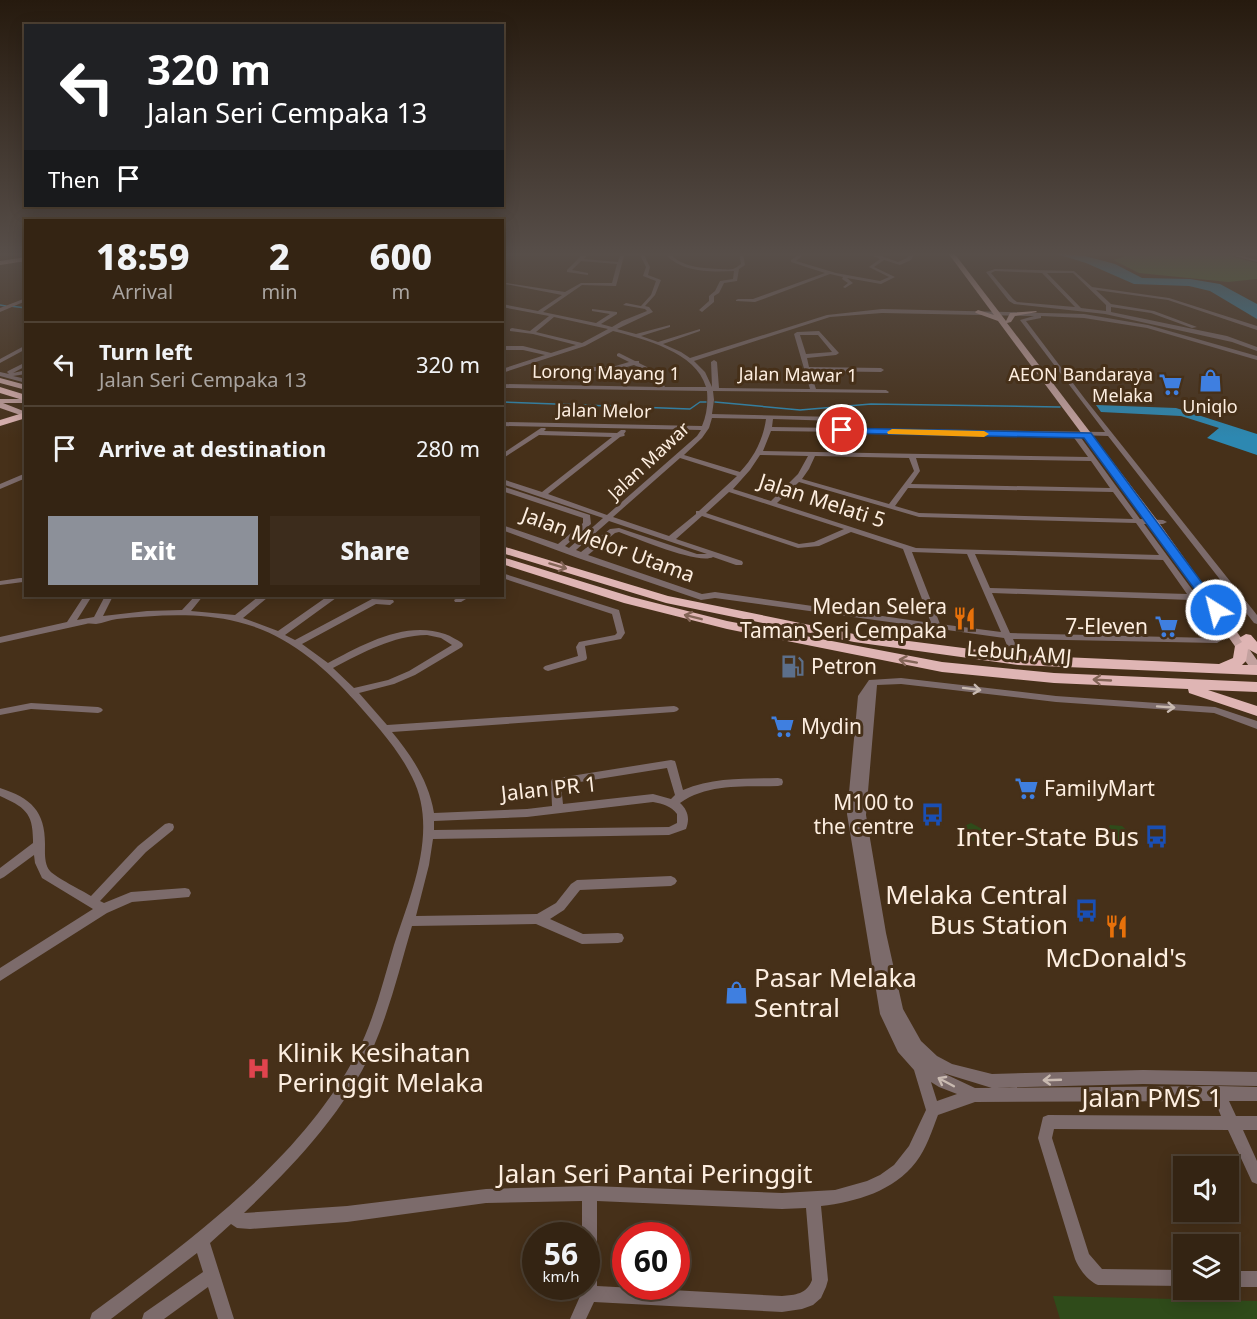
<!DOCTYPE html>
<html lang="en">
<head>
<meta charset="utf-8">
<style>
	body { margin:0; font-family:"Noto Sans",sans-serif; background:#3c2c1c; color:#f1f3f6; height:100vh; display:flex; flex-direction:column; font-size:22px; white-space:nowrap }
	* { box-sizing:border-box; margin:0 }
	p { font-size:20px; color:#a9a4a0 }
	.icon { flex:none; width:33px; height:33px; fill:none; stroke:currentColor; stroke-width:2; stroke-linecap:round; stroke-linejoin:round }
	.map { position:relative; flex:1; overflow:hidden }
	.panel { position:absolute; left:24px; top:219px; width:480px; height:378px; display:flex; flex-direction:column; background:#342413; border-radius:0px; box-shadow:0 3px 15px #0003,0 0 0 2px #4e4133 }
	.panel>* { flex:none }
	.banner { position:absolute; left:24px; top:24px; width:480px; height:183px; border-radius:0px; box-shadow:0 3px 15px #0003,0 0 0 2px #4e4133; background:#202124; color:#fff; overflow:hidden }
	.buttons { position:absolute; left:1173px; top:1156px; display:grid; gap:12px }
	.buttons a { display:grid; place-items:center; width:66px; height:66px; border-radius:0px; background:#342413; box-shadow:0 3px 15px #0003,0 0 0 2px #4e4133; font-size:30px }
	.speed { position:absolute; left:522px; top:1222px; display:flex; gap:12px; font-size:30px; font-weight:700; text-align:center }
	.speed>* { display:grid; place-content:center; width:78px; height:78px; border-radius:50%; background:#342413; box-shadow:0 3px 15px #0003,0 0 0 2px #4e4133; line-height:1 }
	.speed small { font-size:15px; font-weight:400 }
	.speed .limit { border:9px solid #d22; background:#fff; color:#111 }
	.pin { position:absolute; display:grid; place-items:center; width:51px; height:51px; color:#fff; margin:-26px; border:3px solid #fff; border-radius:50%; box-shadow:0 2px 6px #0007 }
	.me { position:absolute; width:66px; margin:-33px; rotate:324deg; stroke-linejoin:round; filter:drop-shadow(0 0 4px #0008) }
	.turn { display:flex; align-items:center; gap:21px; height:126px; padding:0 24px; font-size:27px }
	.turn .icon { width:78px; height:78px; stroke-width:2.5 }
	.turn b { display:block; font-size:42px; line-height:51px }
	.then { display:flex; align-items:center; height:57px; padding:0 24px; background:#0003; gap:12px; font-size:22px }
	.eta { display:flex; justify-content:space-evenly; align-items:center; height:102px; text-align:center }
	.eta b { font-size:36px; font-weight:800; line-height:42px }
	.action { display:flex; gap:12px; margin-top:auto; padding:12px 24px }
	.action a { flex:1; height:69px; border-radius:0px; background:#8c9099; color:#fff; font-size:24px; font-weight:800; line-height:69px; text-align:center }
	.action a+a { background:#3c2c1c; color:#f1f3f6 }
	ul { padding:0; list-style:none }
	li { display:flex; align-items:center; gap:18px; height:84px; padding:0 24px; border-top:2px solid #4e4133 }
	li div { flex:1 }
	li b { display:block; font-size:22px }
	li em { font-style:normal }
	.map>svg:first-child { display:block }
	.green { fill:#2f4b1a }
	.forest { fill:#486e2c }
	.water { fill:#2d88b1 }
	.lines { fill:none; stroke-linecap:round; stroke-linejoin:round }
	.stream { stroke:#2d88b1; stroke-width:1.5 }
	.minor { fill:#7c6b6b; fill-rule:evenodd }
	.major { fill:#c3a19f; fill-rule:evenodd }
	.highway { fill:#dfb5b4; fill-rule:evenodd }
	.oneway { stroke:#836557 }
	.oneway2 { stroke:#c9bab1 }
	.route { fill:#1a73e8; stroke:#114b97; stroke-width:1.5 }
	.slow { fill:#f59e0b }
	.labels { text-anchor:middle; stroke-width:6; stroke-linejoin:round; paint-order:stroke }
	.far-street-label { font-size:18px; fill:#fdeee0; stroke:#463019 }
	.far-poi-label { font-size:18px; fill:#fdeee0; stroke:#463019; text-anchor:end }
	.street-label { font-size:21px; fill:#fdeee0; stroke:#463019 }
	.poi-label { font-size:21px; fill:#fdeee0; stroke:#463019; text-anchor:end }
	.near-poi-label { font-size:26px; fill:#fdeee0; stroke:#463019; text-anchor:end }
	.near-street-label { font-size:26px; fill:#fdeee0; stroke:#463019 }
</style>
</head>
<body>
<div class="map">
<svg width="1257" height="1319" viewBox="0 0 1257 1319">
	<rect width="100%" height="100%" fill="#463019"/>
	<path class="green" d="M971,823l13,7 2,6 -3,4 -11,1 -9,-8 -1,-6z
		M1110,825l12,1 9,8v6l-9,4 -12,-6 -4,-6z
		M1053,1296l204,5v18h-197z"/>
	<path class="forest" d="M1118,253h101l38,10v16l-29,3 -89,-9 -26,-13 13,-4z"/>
	<path class="water" d="M1054,253l31,3 30,8 27,14 48,1 30,5 37,20v15l-47,-28 -21,-5 -55,-2 -48,-21z
		M1096,405l80,3 81,26v21l-50,-17 12,-10 -38,-12 -80,-4z"/>
	<g class="lines">
		<path class="stream" d="M0,305l6,1
			M10,306l16,2
			M502,402l188,7 10,-7h6
			M715,402l85,8 71,-6 189,3"/>
		<path class="minor" d="M584,253h5l-5,6 34,3 2,-8 30,-1 -6,2 6,12 -2,8 13,5 -6,15 -10,11 4,1 4,5 -36,17 19,5 34,-9v2l-29,9 17,6 42,-13v2l-37,13 18,8 9,6 137,-43 55,-6 202,5 64,11 109,31v4l-110,-32 -63,-10 -43,-2v2l-15,3 59,78 172,216v9l-3,-1 -146,-187 -29,-1 61,84 23,1 4,2 -4,2h-19l80,109 -2,7 -5,3 -204,-4 10,21 -5,3 -5,-3 -9,-22 -64,-9 -3,2 -4,-3 -218,-30 -14,2 -123,-42 -76,-28v-5l56,19 25,-21v-5l-81,-27v-5l88,29 1,9 -26,22 4,2 34,-30 -101,-34v-5l40,13 70,-55 -73,-2 -37,24v-5l39,-26h4l1,1 -2,2 73,2 4,-3h4l1,1 -2,3 1,1 -1,1 -4,1 -72,57 59,21 90,-79 4,-6 -199,-4v-4l200,4c5,-12 6,-23 5,-35l-205,-3v-4l157,3 -6,-13 -19,-9 -22,6h-54l-3,-2 3,-2h54l17,-5 -12,-6v-2l2,-1 16,8h4v2l18,9 8,15h41c-10,-35 -62,-48 -93,-56l-28,15 -83,27v-4l43,-14 -22,-5h-21v-4h21l28,7 25,-8 -43,-11 -23,-3v-2l2,-1 18,3 19,-15 -47,-9v-3l36,7 24,-16 -57,-11 2,-1 58,9 16,-9h31l5,-19 -36,-3 -9,9 16,3v2l-21,-3v-2zM640,255l6,12 -3,9 13,5 -5,14 -10,11 -15,-3 -3,2 22,4 2,2 -25,10 -10,6 -11,-3 16,-10v-2l-25,-3v2l18,3 -14,9 -53,-11 39,-27 34,1 8,-30zM882,313l152,3 -14,4 85,112 -333,-5 1,-8 64,2 3,-2 -3,-2 -125,-3 2,-14 -1,-9 175,2 1,-1 -3,-2 -70,-1 -6,-18 71,1 3,-2 -3,-2 -72,-1 -2,-9 29,-3 3,-2 -20,-22 -22,1 -3,2 16,55 -91,-1 -2,-26 -3,-2 -3,2 1,25 -7,-15 -11,-11 136,-44zM554,317l54,12 -26,14 -46,-11zM800,335h18l14,17 -26,2zM712,418l54,1c-3,21 -12,38 -26,53l-56,-17 18,-17 7,-10zM771,431l301,4 16,22 -325,-6zM760,455l48,1 -10,18 -27,27 -38,-12 17,-19zM815,456l94,2 5,13 -25,33 -87,-25 7,-10zM680,458l57,18 -38,35h-3v3l-27,22 -56,-19zM916,458l175,3 19,27 -199,-4 9,-13zM799,482l120,35 217,6 23,32 -243,-7 -139,-45zM908,488l205,4 20,27 -214,-6 -24,-7zM729,492l115,37 -30,13 -15,2 -93,-31zM702,516l96,32 21,-2 32,-14 52,17 28,74 -216,-31 -13,2 -114,-39 27,-22 4,-1c17,6 80,33 94,25l23,8h6l1,-2 -1,-2 -66,-22zM609,521l98,33h-10l-78,-26 -9,1 -29,23 -5,-2zM912,552l55,2 34,78 -61,-8zM975,554l188,6 24,34 -197,-6zM992,593l199,7 25,33 -1,4 -3,1 -202,-5z
			M664,253h5c13,14 31,15 49,16 4,0 10,1 15,0 3,-1 5,-3 8,-5l-2,-11h4l2,12 -6,4 -2,12 -13,2 -5,10 -5,3v6l-12,10 -3,-2 10,-9v-5l6,-5 5,-10 13,-2 1,-8c-24,1 -52,2 -70,-18z
			M801,253h5l-10,8 40,12 44,8 9,-4 -20,-10 11,-8 -14,-6h7l25,9 9,-4 4,-5h4l-4,7 -11,5 -16,-5 -10,7 21,10 -14,7 -34,-6 6,5 -8,5 -2,-1 5,-4 -6,-4 1,-2 -13,-3 -75,28 -19,-1v-1l2,-1h15l72,-26 -34,-11v-2z
			M1223,253h8l26,7v2z
			M995,269l79,2 18,16 77,11 88,28v4l-89,-30 -72,-10 15,14 43,7 43,16 -5,1 -41,-15 -40,-6v5l116,24 30,11v4l-25,-9 -127,-28 -91,-10 -5,-3 -23,-29zM995,271l47,2 33,34 -58,-5 -4,-3 -22,-26zM1047,273h26l33,32v6l-25,-3z
			M26,298v3l-26,11v-4z
			M26,345v4l-26,14v-4z
			M26,362v4l-13,7 13,-3v4l-13,2 13,3v4l-26,-7v-4l9,2 -2,-2 1,-1z
			M26,473v5l-26,11v-5z
			M502,573l117,37 6,23 -4,6 -36,7 2,12 -1,2 -38,11 -3,-1 -2,-2 2,-2 33,-10 -2,-9 3,-5 36,-7 2,-2 -5,-19 -110,-36z
			M20,578h3l1,2 -1,2 -23,3v-4z
			M84,596h8l-15,24 17,-3 11,-21h8l-10,20 44,-5 35,-1 13,-14h8l-12,15 44,4 24,-19h9l-1,2 -24,20 35,13 50,-35h9l-1,2 -51,37 10,5 77,-41 21,1 1,2 -4,3 -14,-1 -74,40 26,19c34,-18 77,-43 117,-29 6,2 12,6 17,9l1,2 -1,2 -47,28 -21,9 -35,9 28,32 287,-19 3,1 2,2 -2,2 -3,1 -282,20c20,24 37,50 42,81l93,-4 25,-3 -1,-24 1,-3 119,-19 4,1 1,3 7,26c31,-13 63,-11 95,-12l4,1 1,3 -1,3 -4,1c-34,1 -70,-3 -98,17 8,7 10,16 6,26l-17,6 -236,4 -4,26 -13,51 121,-2 19,-11 15,-19 6,-4 94,-4 4,2 2,3 -2,3 -4,2 -91,4 -16,20 -14,9 33,15 35,-1 4,1 2,4 -2,4 -4,1 -36,1 -46,-20 -124,2c-12,41 -22,83 -39,122 -28,64 -79,117 -129,165l103,-7 139,-17 104,-3 192,7 53,-3 32,-9 13,-6 14,-10 15,-19 17,-36 -12,-40 -16,-18 -18,-38 -33,-200 11,-118 11,-16 32,-2 155,18 159,11 42,14v8l-43,-16 -158,-11 -155,-18 -24,1 -11,130 20,118 17,76 18,32 16,15 15,8 40,10 151,-4 114,2v14l-114,-2 -151,4 -49,-15 32,15 243,-2 39,1v14h-28l7,15h21v14h-14l14,31v23l-5,-2 -24,-52 -174,-1 -2,9 37,116 13,15 82,1v16l-86,-1c-10,-4 -19,-16 -23,-26l-37,-121 5,-21 5,-2 173,1 -6,-15 -240,1 -37,13c-6,16 -12,34 -22,47 -22,29 -60,40 -95,44l7,74 -2,7 -5,11 -8,7 -11,4 -20,3 -188,-10 -8,17h-16l11,-25v-7h5v-51h-4v-35l-96,2 -139,19 -97,7 -13,-1 -6,-4 -21,19 24,76h-16l-10,-32 -44,32h-22l2,-6 59,-41 -6,-19 -86,66h-21l2,-6c95,-70 208,-152 264,-258 18,-35 27,-73 38,-110 17,-52 45,-115 18,-168 -14,-29 -37,-53 -57,-76 -32,-36 -70,-68 -117,-79 -38,-10 -82,-7 -121,-3 -7,1 -14,4 -21,5 -3,0 -6,-1 -10,0l-86,19v-6l67,-15zM427,635l14,3 11,7 -43,26 -21,9 -34,8 -21,-20c31,-16 59,-32 94,-33zM667,768l8,27 -4,4 -18,-5 -90,10 -2,-19zM653,802c10,2 18,4 24,12v9l-8,4 -235,3v-9l93,-4zM931,1082l8,5 18,7 -20,7zM597,1201l185,8 24,-1 6,72c-5,14 -17,15 -30,16l-185,-10z
			M461,596h10l-10,6h-6l-1,-2z
			M31,703l67,4 3,1 2,2 -2,2 -3,1 -67,-4 -31,6v-6z
			M0,788c31,10 45,23 45,56 0,9 -1,20 5,27 5,6 33,20 41,25l47,-50 27,-22 4,-1 4,1 1,3 -1,3 -27,22 -46,49 4,2 27,-11 54,-4 4,1 2,4 -2,4 -57,5 -25,11 -107,68v-13l93,-59 -51,-31 -7,-15 -1,-8 -30,22 -4,2v-11l33,-25v-3c0,-28 -9,-33 -33,-44z
			M1228,1271h29v16h-29z"/>
		<path class="major" d="M948,253h6l52,68 4,-8 26,-2 1,1 -22,4 -4,6 -4,1 150,197 100,140v13l-4,-1 -104,-148 -151,-203 -22,-8 -1,-1 3,-2 16,5z
			M26,257v4l-26,4v-4z
			M0,378l26,7v5l-26,-7z
			M0,399h26v4h-23l23,9v5l-26,-9z"/>
		<path class="highway" d="M0,387l26,8v6l-26,-8z
			M26,412v6l-26,8v-6z
			M502,546l166,50 186,38 164,21 201,9 14,-6 2,-12 7,-4 -3,-4 7,-4 5,1 6,7v12l-9,-5 -2,12 -4,4h15v10l-239,-10 -164,-23 -188,-39 -164,-50z
			M502,557l130,40 95,24 215,41 112,11 203,9v10l-49,-2 49,16v10l-68,-23 -1,-4 -134,-6 -112,-11 -215,-43 -103,-26 -122,-39z"/>
	</g>
	<defs><path id="oneway-shaft" d="M-6 0H5M1.5-3L5.5 0L1.5 3" fill="none" stroke-width="1.6" stroke-linecap="round" stroke-linejoin="round" transform="scale(1.5)"/></defs>
	<g class="oneway">
		<use href="#oneway-shaft" transform="translate(558 566) rotate(17)"/>
		<use href="#oneway-shaft" transform="translate(693 617) rotate(-166)"/>
		<use href="#oneway-shaft" transform="translate(908 661) rotate(-170)"/>
		<use href="#oneway-shaft" transform="translate(1102 680) rotate(-177)"/>
	</g>
	<g class="oneway2">
		<use href="#oneway-shaft" transform="translate(972 689) rotate(7)"/>
		<use href="#oneway-shaft" transform="translate(1166 707) rotate(4)"/>
		<use href="#oneway-shaft" transform="translate(1052 1080) rotate(178)"/>
		<use href="#oneway-shaft" transform="translate(946 1082) rotate(-152)"/>
	</g>
	<linearGradient id="sky" x2="0" y2="1"><stop stop-color="#261a0e"/><stop offset="0.58" stop-color="#574e49"/><stop offset="1" stop-color="#574e49" stop-opacity="0"/></linearGradient>
	<rect width="1257" height="438" fill="url(#sky)"/>
	<path class="route" d="M838,428l253,5 131,177 -1,3h-9l-128,-175 -242,-5h-4z"/>
	<path class="slow" d="M892,429l92,2 5,3 -5,3 -96,-3 -1,-2z"/>
	<defs>
		<symbol id="shop-bare" viewBox="-9 -9 18 18"><path d="M-5-2.5h2.3a2.7 3.5 0 0 1 5.4 0H5L5.5 6h-11ZM-1.5-2.5h3a1.5 2.3 0 0 0-3 0Z" fill="#3f7fe0" stroke="#463019" stroke-width="2.5" paint-order="stroke"/></symbol>
		<symbol id="supermarket-bare" viewBox="-9 -9 18 18"><path d="M-6-5.5h2.5l.6 2H6L4.5 2H-2.5L-4.4-4H-6ZM-1.5 3.2a1.3 1.3 0 1 0 .1 0ZM3 3.2a1.3 1.3 0 1 0 .1 0Z" fill="#3f7fe0" stroke="#463019" stroke-width="2.5" paint-order="stroke"/></symbol>
		<symbol id="restaurant-bare" viewBox="-9 -9 18 18"><path d="M-5-6h1v4h1v-4h1v4h1v-4h1v5L-1.5 .5V6h-2V.5L-5-1ZM5-6V6H3V1.5H1.5Q1.5-4 5-6Z" fill="#e8710a" stroke="#463019" stroke-width="2.5" paint-order="stroke"/></symbol>
		<symbol id="fuel-bare" viewBox="-9 -9 18 18"><path d="M-5.5-6h7V0h2V4h1.3V-2.5L3-4.5l.8-.8L6-3V5H2.5V1h-1V6h-7ZM-4.2-4.7v3.2H.2V-4.7Z" fill="#5c6f8a" stroke="#463019" stroke-width="2.5" paint-order="stroke"/></symbol>
		<symbol id="bus-bare" viewBox="-9 -9 18 18"><path d="M-5-6H5V4H4V6H2V4H-2V6H-4V4H-5ZM-3.5-4V0h7V-4ZM-3.5 1.2v1.5H-2V1.2ZM2 1.2v1.5H3.5V1.2Z" fill="#1a4fb4" stroke="#463019" stroke-width="2.5" paint-order="stroke"/></symbol>
		<symbol id="hospital-bare" viewBox="-9 -9 18 18"><path d="M-5-5h3v3.5h4V-5h3V5h-3V1.5h-4V5h-3Z" fill="#e0444e" stroke="#463019" stroke-width="2.5" paint-order="stroke"/></symbol>
	</defs>
	<g fill-rule="evenodd">
		<use href="#shop-bare" x="1194" y="364" width="33" height="33"/>
		<use href="#supermarket-bare" x="1154" y="368" width="33" height="33"/>
		<use href="#restaurant-bare" x="948" y="602" width="33" height="33"/>
		<use href="#supermarket-bare" x="1150" y="610" width="33" height="33"/>
		<use href="#fuel-bare" x="776" y="650" width="33" height="33"/>
		<use href="#supermarket-bare" x="766" y="710" width="33" height="33"/>
		<use href="#supermarket-bare" x="1010" y="772" width="33" height="33"/>
		<use href="#bus-bare" x="916" y="798" width="33" height="33"/>
		<use href="#bus-bare" x="1140" y="820" width="33" height="33"/>
		<use href="#bus-bare" x="1070" y="894" width="33" height="33"/>
		<use href="#restaurant-bare" x="1100" y="910" width="33" height="33"/>
		<use href="#shop-bare" x="720" y="976" width="33" height="33"/>
		<use href="#hospital-bare" x="242" y="1052" width="33" height="33"/>
	</g>
	<g class="labels">
		<g class="far-street-label">
			<text transform="translate(606 373) rotate(1)" y="6">Lorong Mayang 1</text>
			<text transform="translate(798 375) rotate(1)" y="6">Jalan Mawar 1</text>
			<text transform="translate(604 411) rotate(1)" y="6">Jalan Melor</text>
			<text transform="translate(649 461) rotate(-43)" y="6">Jalan Mawar</text>
		</g>
		<g class="far-poi-label">
			<text x="1153" y="381">AEON Bandaraya<tspan x="1153" dy="21">Melaka</tspan></text>
			<text x="1210" y="413" text-anchor="middle">Uniqlo</text>
		</g>
		<g class="street-label">
			<text transform="translate(822 501) rotate(18)" y="7">Jalan Melati 5</text>
			<text transform="translate(608 545) rotate(20)" y="7">Jalan Melor Utama</text>
			<text transform="translate(1019 653) rotate(5)" y="7">Lebuh AMJ</text>
			<text transform="translate(549 789) rotate(-6)" y="7">Jalan PR 1</text>
		</g>
		<g class="poi-label">
			<text x="947" y="614">Medan Selera<tspan x="947" dy="24">Taman Seri Cempaka</tspan></text>
			<text x="1148" y="634">7-Eleven</text>
			<text x="811" y="674" text-anchor="start">Petron</text>
			<text x="801" y="734" text-anchor="start">Mydin</text>
			<text x="1044" y="796" text-anchor="start">FamilyMart</text>
			<text x="914" y="810">M100 to<tspan x="914" dy="24">the centre</tspan></text>
		</g>
		<g class="near-poi-label">
			<text x="1139" y="846">Inter-State Bus</text>
			<text x="1068" y="904">Melaka Central<tspan x="1068" dy="30">Bus Station</tspan></text>
			<text x="1116" y="967" text-anchor="middle">McDonald's</text>
			<text x="754" y="987" text-anchor="start">Pasar Melaka<tspan x="754" dy="30">Sentral</tspan></text>
			<text x="277" y="1062" text-anchor="start">Klinik Kesihatan<tspan x="277" dy="30">Peringgit Melaka</tspan></text>
		</g>
		<g class="near-street-label">
			<text x="1152" y="1107">Jalan PMS 1</text>
			<text x="655" y="1183">Jalan Seri Pantai Peringgit</text>
		</g>
	</g>
</svg>
<div class="buttons">
<a><svg class="icon" aria-label="sound" viewBox="0 0 24 24"><path d="M4 9h4l5-4v14l-5-4H4zM17 9q2 3 0 6"/></svg></a>
<a><svg class="icon" aria-label="layers" viewBox="0 0 24 24"><path d="M12 4l9 5-9 5-9-5zM3 14l9 5 9-5"/></svg></a>
</div>
<div class="speed"><div>56<small>km/h</small></div><div class="limit">60</div></div>
<div class="pin" style="left:842px;top:430px;background:#d93025"><svg class="icon" aria-label="arrive" viewBox="0 0 24 24"><path d="M6 21V4h12l-3 4 3 4H6"/></svg></div>
<svg class="me" style="left:1216px;top:610px" viewBox="-20 -20 40 40"><circle r="17" fill="#1a73e8" stroke="#fff" stroke-width="3"/><path d="M0-11L8 9 0 5-8 9z" fill="#fff"/></svg>
<div class="banner">
<div class="turn"><svg class="icon" aria-label="left" viewBox="0 0 24 24"><path d="M17 20v-9H6M10 6l-5 5 5 5"/></svg><div><b>320 m</b>Jalan Seri Cempaka 13</div></div>
<div class="then">Then<svg class="icon" aria-label="arrive" viewBox="0 0 24 24"><path d="M6 21V4h12l-3 4 3 4H6"/></svg></div>
</div>
<section class="panel">
<div class="eta">
<div><b>18:59</b><p>Arrival</p></div>
<div><b>2</b><p>min</p></div>
<div><b>600</b><p>m</p></div>
</div>
<ul>
<li><svg class="icon" aria-label="left" viewBox="0 0 24 24"><path d="M17 20v-9H6M10 6l-5 5 5 5"/></svg><div><b>Turn left</b><p>Jalan Seri Cempaka 13</p></div><em>320 m</em></li>
<li><svg class="icon" aria-label="arrive" viewBox="0 0 24 24"><path d="M6 21V4h12l-3 4 3 4H6"/></svg><div><b>Arrive at destination</b></div><em>280 m</em></li>
</ul>
<div class="action"><a>Exit</a><a>Share</a></div>
</section>
</div>
</body>
</html>
